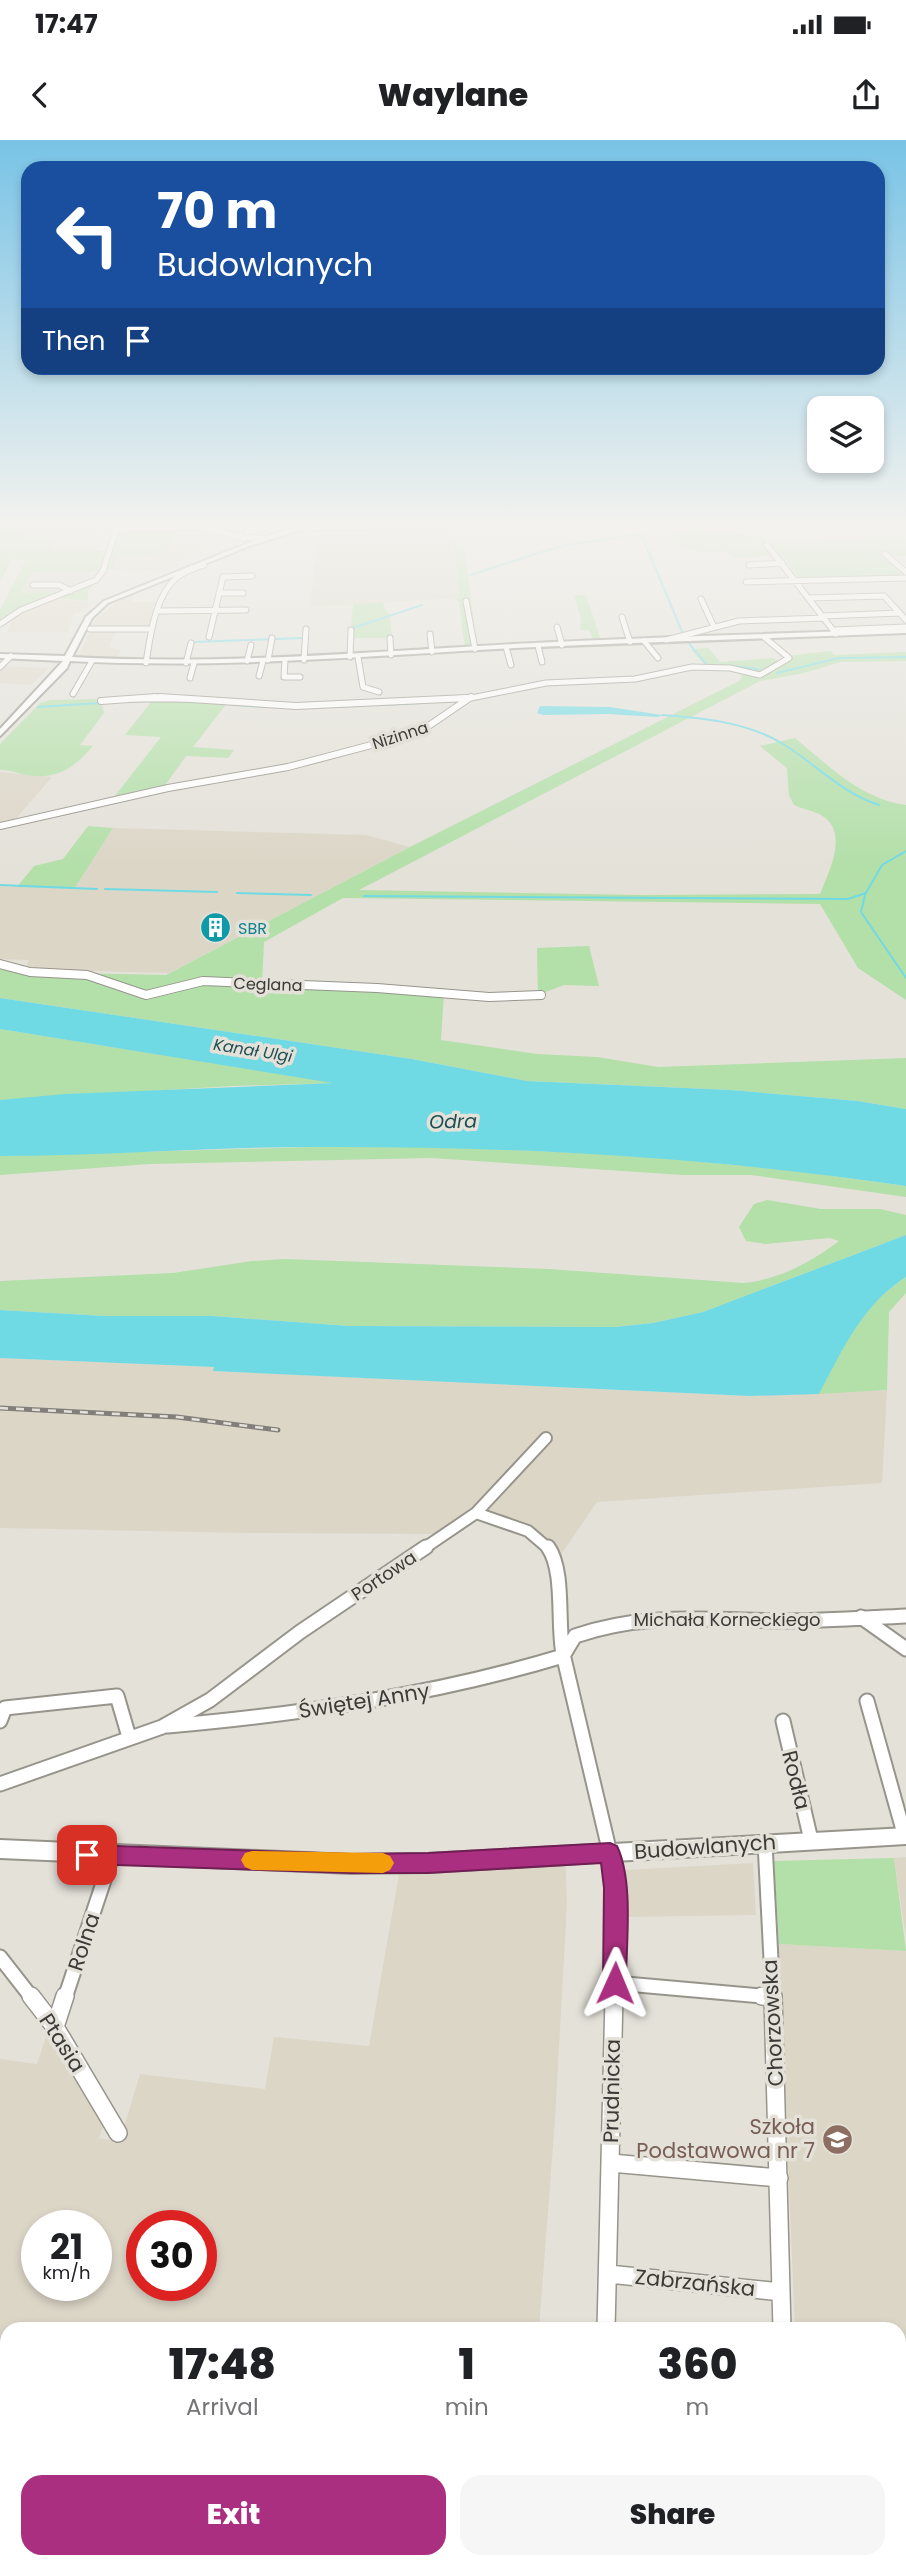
<!DOCTYPE html>
<html lang="en">
<head>
<meta charset="utf-8">
<style>
	body { margin:0; font-family:Poppins,sans-serif; background:#f6f6f6; color:#202124; height:100vh; display:flex; flex-direction:column; font-size:26px; white-space:nowrap }
	* { box-sizing:border-box; margin:0 }
	p { font-size:23px; color:#757577 }
	.icon { flex:none; width:38px; height:38px; fill:none; stroke:currentColor; stroke-width:2; stroke-linecap:round; stroke-linejoin:round }
	.map { position:relative; flex:1; overflow:hidden }
	.side { position:absolute; left:0px; top:2182px; width:906px; height:247px; display:flex; flex-direction:column; background:#fff; border-radius:21px 21px 0 0; box-shadow:0 4px 10px #0003 }
	.side>* { flex:none }
	.hud { position:absolute; left:21px; top:21px; width:864px; height:214px; border-radius:21px; box-shadow:0 4px 10px #0003; background:#1a4fa0; color:#fff; overflow:hidden }
	.fabs { position:absolute; left:807px; top:256px; display:grid; gap:14px }
	.fabs a { display:grid; place-items:center; width:77px; height:77px; border-radius:14px; background:#fff; box-shadow:0 4px 10px #0003; font-size:35px }
	.speed { position:absolute; left:21px; top:2070px; display:flex; gap:14px; font-size:35px; font-weight:700; text-align:center }
	.speed>* { display:grid; place-content:center; width:91px; height:91px; border-radius:50%; background:#fff; box-shadow:0 4px 10px #0003; line-height:1 }
	.speed small { font-size:18px; font-weight:400 }
	.speed .limit { border:10px solid #d22; background:#fff; color:#111 }
	.pin { position:absolute; display:grid; place-items:center; width:60px; height:60px; color:#fff; margin:-30px; border-radius:14px; box-shadow:0 4px 10px #0006 }
	.me { position:absolute; width:77px; margin:-38px; rotate:1deg; stroke-linejoin:round; filter:drop-shadow(0 0 5px #0008) }
	.turn { display:flex; align-items:center; gap:24px; height:147px; padding:0 21px; font-size:32px }
	.turn .icon { width:91px; height:91px; stroke-width:2.5 }
	.turn b { display:block; font-size:49px; line-height:60px }
	.then { display:flex; align-items:center; height:66px; padding:0 21px; background:#0003; gap:14px; font-size:26px }
	.eta { display:flex; justify-content:space-evenly; align-items:center; height:119px; text-align:center }
	.eta b { font-size:42px; font-weight:800; line-height:49px }
	.action { display:flex; gap:14px; margin-top:auto; padding:14px 21px }
	.action a { flex:1; height:80px; border-radius:21px; background:#ab2f80; color:#fff; font-size:28px; font-weight:800; line-height:80px; text-align:center }
	.action a+a { background:#f6f6f6; color:#202124 }
	.status { display:flex; justify-content:space-between; align-items:center; height:49px; padding:0 35px; background:#fff; direction:ltr }
	.status svg { height:19px; fill:currentColor }
	header { display:flex; justify-content:space-between; align-items:center; height:91px; padding:0 21px; background:#fff; font-size:32px; font-weight:800 }
	.map>svg:first-child { display:block }
	.built { fill:#dcd6c7; fill-rule:evenodd }
	.green { fill:#b3dfa9 }
	.water { fill:#70dae4 }
	.lines { fill:none; stroke-linecap:round; stroke-linejoin:round }
	.stream { stroke:#70dae4; stroke-width:2 }
	.minor-far5-casing { stroke:#97948c; stroke-width:7 }
	.minor-far4-casing { stroke:#97948c; stroke-width:8 }
	.minor-far3-casing { stroke:#97948c; stroke-width:10 }
	.minor-far2-casing { stroke:#97948c; stroke-width:14 }
	.minor-far1-casing { stroke:#97948c; stroke-width:17 }
	.minor-casing { stroke:#97948c; stroke-width:20 }
	.major-casing { stroke:#97948c; stroke-width:4 }
	.minor-far5 { stroke:#fff; stroke-width:5 }
	.minor-far4 { stroke:#fff; stroke-width:6 }
	.minor-far3 { stroke:#fff; stroke-width:8 }
	.minor-far2 { stroke:#fff; stroke-width:10 }
	.minor-far1 { stroke:#fff; stroke-width:13 }
	.minor { stroke:#fff; stroke-width:17 }
	.major { fill:#fff; fill-rule:evenodd }
	.rail-casing { stroke:#827f7a; stroke-width:5 }
	.rail { stroke:#e4e1d9; stroke-width:2.5; stroke-dasharray:8; stroke-linecap:butt }
	.route { fill:#ab2f80; stroke:#6f1f53; stroke-width:2 }
	.slow { fill:#f59e0b }
	.labels { text-anchor:middle; stroke-width:7; stroke-linejoin:round; paint-order:stroke }
	.far-street-label { font-size:16px; fill:#3c3a37; stroke:#e4e1d9 }
	.far-culture-label { font-size:16px; fill:#0d838f; stroke:#e4e1d9; text-anchor:start }
	.far-water-label { font-size:16px; font-style:italic; fill:#1f4f53; stroke:#e4e1d9 }
	.street-label { font-size:18px; fill:#3c3a37; stroke:#e4e1d9 }
	.water-label { font-size:19px; font-style:italic; fill:#1f4f53; stroke:#e4e1d9 }
	.near-street-label { font-size:21px; fill:#3c3a37; stroke:#e4e1d9 }
	.near-education-label { font-size:21px; fill:#785e54; stroke:#e4e1d9; text-anchor:end }
</style>
</head>
<body>
<div class="status"><b>17:47</b><svg viewBox="0 0 49 12"><path d="M0 12V9h3v3zM5 12V6h3v6zM10 12V3h3v9zM15 12V0h3v12zM26 1h20v11H26zM47 4h2v5h-2z"/></svg></div>
<header><svg class="icon" aria-label="back" viewBox="0 0 24 24"><path d="M15 5l-7 7 7 7"/></svg>Waylane<svg class="icon" aria-label="share" viewBox="0 0 24 24"><path d="M12 15V3M7 8l5-5 5 5M5 13v7h14v-7"/></svg></header>
<div class="map">
<svg width="906" height="2428" viewBox="0 0 906 2428">
	<rect width="100%" height="100%" fill="#e4e1d9"/>
	<path class="built" d="M28,386h89l-2,6 -21,1 9,4 -5,14h-50l5,-12h-31z
		M176,388h21l44,10 -65,24 4,3 -23,8 -11,-3 -8,4 -26,-5 4,-12 33,-1z
		M445,388l6,1 8,69 -149,9 9,-78z
		M103,431l-4,6 -32,15 -46,1 11,-21z
		M134,453l-3,9h32l-11,27h-35l-8,18 12,3 -5,11 -35,-4 -2,-2 15,-34 17,-15z
		M58,459l35,4 -12,9 -7,1 -6,19h-61l7,-15z
		M3,526l46,2 -18,17 -31,-2v-14z
		M0,632l52,5 -40,46 -12,3z
		M113,688l253,7 44,12 -241,126 -144,-4 4,-9 -29,-1v-73l74,3z
		M0,1218l214,9v4l535,25 138,-6 -5,93 -285,19 -41,60 -21,-27 -59,-22 -30,21 -200,-1 -246,-5z
		M565,1715l2,49 -12,216 -16,209h-532v233h511l-1,6h-517v-509l37,5 10,-30 8,3 50,85 -6,16 10,2 16,-16 15,-50 125,15 9,-52 95,9 32,-183zM37,2086h59v60h-59zM142,2086h59v60h-59z
		M906,1717v81l-12,-80z
		M753,1723l3,52 -130,2 -1,-47z
		M779,1804l127,7v617h-102v-6h96v-233h-105z"/>
	<path class="green" d="M0,386h28l-5,13 31,-1 -5,13h57l13,-25 57,2 -8,21 -19,7 -33,1 -4,12 -6,1 -10,13 9,-12 -7,4 1,-4 -67,1 -11,21 40,-1 33,-8 -6,8v9l-31,-3 -21,6 -36,20v-14l26,-50 -14,-1 -12,23z
		M694,388l74,10 -4,2 12,16 -43,2 -4,-7 -24,1 -29,-5 -7,-12z
		M463,396l12,95 -4,-1 4,19h-10l-6,-48 -6,-1 6,-3 -6,-60z
		M901,397l5,3v16l-22,-2 21,19 -6,1 3,3 -91,3 -13,-3 -29,-33z
		M574,455h12l16,48h-8l-5,-13h-9l1,-11z
		M383,462l2,8 5,4 2,24h-42l3,-34z
		M708,508l12,14 54,-4 6,6 7,-8 44,-5 3,4 72,-3v9l-65,1 -37,11 -44,8 -401,209 283,5 178,-1c9,-23 31,-64 -1,-80 -8,-4 -17,-5 -25,-9l-5,-10 -2,-27 -27,-22 35,-8c34,28 66,61 111,67v195l-48,-32 -38,-64 -477,-6 -79,44 -2,41 182,10 -3,47 96,14 60,3 61,10 248,-9v51l-48,-8 -127,-11 -204,-9 -115,-22 -412,-61v-34l69,9 97,2 244,-128 331,-167 1,-4 -12,-8 -24,-1 -15,-18z
		M155,557l73,5 -35,45 41,3 -6,8 -42,-2 -22,31 -53,14 50,-64 -36,-2z
		M94,559l7,2 3,12 -24,32 13,1c-19,22 -36,34 -67,29 -8,-2 -16,-5 -26,-5v-26l40,-41 11,-3z
		M88,686l25,2 -39,61 -57,-2 17,-21 29,-7z
		M589,806l10,40 -35,-1 -26,10 -1,-47z
		M0,889l338,54 -105,3 -233,14z
		M310,1007h133l186,8 168,16 109,15v11l-155,-22h-68l-252,-17 -281,6 -150,11v-19z
		M767,1060l54,9h59l26,6v20l-203,77 -50,11 -38,4 -266,-1 -136,-10h-108l-105,-6v-29l173,-8 79,-12 33,-2 264,10 194,14c38,-4 66,-20 96,-42l-10,-3 -64,6 -19,-3 -7,-14 15,-23z
		M906,1137v16l-17,19 -2,78 -68,4c23,-45 43,-89 87,-117z
		M894,1718l12,93 -127,-7 -5,-83z"/>
	<path class="water" d="M540,566l70,1 52,8 -4,2 -50,-3 -65,1 -6,-2z
		M0,858l412,61 115,22 204,9 127,11 48,8v77c-197,-29 -394,-40 -593,-39 -104,0 -209,9 -313,9v-56l65,-6 268,-11 -333,-54z
		M906,1095v42c-44,28 -63,72 -87,117l-70,2 -536,-25 1,-4 -214,-9v-48l105,6h108l136,10 266,1 38,-4 50,-11z"/>
	<g class="lines">
		<path class="stream" d="M470,435l91,-29 80,-12 42,100
			M353,488l69,-23
			M687,501l20,24
			M193,502l110,-4
			M732,526l26,3
			M777,533l62,-15 67,-1
			M236,565l29,2
			M380,565l42,-2
			M38,567l63,-4
			M662,575c41,3 85,7 121,29 33,20 58,49 96,61
			M0,745l97,4
			M105,749l112,3
			M237,753l74,2
			M865,755l-4,17 45,66
			M364,756l484,3 18,-6 16,-28 24,-14"/>
		<defs>
			<path id="minor-far5" d="M306,388l131,-2
				M116,389l88,-2 40,11 17,-1
				M246,392l22,-6
				M767,405l69,89
				M885,414l21,18
				M749,425l33,-2
				M746,442l160,-4
				M33,445h26l12,6
				M219,453h24
				M809,458l75,-2 22,24
				M701,459l13,28
				M466,461l9,48
				M159,471l87,-1
				M822,476l78,-3
				M622,477l8,25
				M0,484l21,-14 75,-30 7,-9 14,-45
				M557,487l5,18
				M90,489h62
				M833,490l73,-3
				M430,494l2,18
				M209,497l14,-60 29,-1
				M390,498l1,17
				M666,500l73,-19 85,-3
				M644,501l14,17
				M538,506l4,16
				M506,507l5,18
				M350,517l1,-27
				M358,517l5,30 16,5
				M268,520l4,-22
				M285,520l-1,17h16
				M304,520l2,-31
				M247,521l4,-16
				M146,523c4,-26 9,-70 33,-87 7,-5 16,-8 25,-11
				M186,523l5,-20
				M0,527l11,-11
				M259,536l4,-15
				M190,538l4,-15
				M73,554l19,-33
				M131,559h56
				M448,559l19,-1
				M466,559l80,-16 89,-4 57,-12 38,1 30,7 29,-17 -25,-21"/>
			<path id="minor-far4" d="M160,557l136,9 171,-8
				M101,561l55,-4
				M0,686l168,-38 120,-21 87,-23 52,-17 44,-30"/>
			<path id="minor-far3" d="M0,824l30,8 57,3 59,20 57,-14 174,7 112,9 52,-2"/>
			<path id="minor-far2" d="M476,1373l52,18 21,18
				M423,1409l53,-36 70,-75"/>
			<path id="minor-far1" d="M548,1407c17,24 9,76 15,107l46,195 7,75 -2,74
				M861,1477l45,32
				M563,1516l12,-20c69,-24 136,-16 207,-15 42,0 83,-3 124,-5
				M867,1561l38,136
				M0,1581l5,-13 112,-12 12,41
				M783,1581l28,119
				M168,1586c134,-12 266,-31 395,-70
				M0,1644l162,-57 48,-27 90,-68 126,-85
				M765,1703l8,155
				M0,1817l32,41
				M615,1843l157,14
				M65,1858l47,-142"/>
			<path id="minor" d="M31,1856l24,31 63,106
				M762,1856l10,1
				M773,1856l9,333
				M55,1887l10,-31
				M611,2023l168,15
				M609,2134l172,18
				M606,2189l8,-333
				M592,2422v6
				M789,2422v6"/>
			<path id="major" d="M302,386h12l-62,19 -144,58 -16,15 -20,39c148,8 294,-5 441,-13 131,-7 262,-10 393,-15v4c-130,5 -261,9 -392,15 -148,8 -295,21 -444,13l-3,7 -67,68v-7l63,-68 -63,-3v-4l65,2 21,-39 18,-16 144,-58 36,-13z
				M906,1688v16l-478,28 -77,1 -351,-15v-18l351,15 77,-1z"/>
		</defs>
		<use href="#minor-far5" class="minor-far5-casing"/>
		<use href="#minor-far4" class="minor-far4-casing"/>
		<use href="#minor-far3" class="minor-far3-casing"/>
		<use href="#minor-far2" class="minor-far2-casing"/>
		<use href="#minor-far1" class="minor-far1-casing"/>
		<use href="#minor" class="minor-casing"/>
		<use href="#major" class="major-casing"/>
		<use href="#minor-far5" class="minor-far5"/>
		<use href="#minor-far4" class="minor-far4"/>
		<use href="#minor-far3" class="minor-far3"/>
		<use href="#minor-far2" class="minor-far2"/>
		<use href="#minor-far1" class="minor-far1"/>
		<use href="#minor" class="minor"/>
		<use href="#major" class="major"/>
		<defs>
			<path id="rail" d="M0,1268l177,9 101,13"/>
		</defs>
		<use href="#rail" class="rail-casing"/>
		<use href="#rail" class="rail"/>
	</g>
	<linearGradient id="sky" x2="0" y2="1"><stop stop-color="#78c3e6"/><stop offset="0.53" stop-color="#f3f2ee"/><stop offset="1" stop-color="#f3f2ee" stop-opacity="0"/></linearGradient>
	<rect width="906" height="726" fill="url(#sky)"/>
	<path class="route" d="M610,1703l7,3c17,36 9,97 9,137l-3,8 -8,3 -8,-3 -4,-8 1,-95 -3,-25 -173,10h-77l-264,-9 -7,-2 -3,-7 3,-7 7,-3 264,9 77,-1z"/>
	<path class="slow" d="M252,1711l131,2 7,3 4,7 -4,7 -7,3 -131,-3 -7,-3 -4,-7 4,-7z"/>
	<defs>
		<symbol id="building-disc" viewBox="-11 -11 22 22"><circle r="9.5" fill="#0f9aa8" stroke="#e4e1d9"/><path d="M-4-6H4V6H1V3H-1V6H-4ZM-2.5-4.3h1.7v1.8h-1.7ZM.8-4.3h1.7v1.8H.8ZM-2.5-1h1.7V.8h-1.7ZM.8-1h1.7V.8H.8Z" fill="#fff"/></symbol>
		<symbol id="school-disc" viewBox="-11 -11 22 22"><circle r="9.5" fill="#8d6e63" stroke="#e4e1d9"/><path d="M0-5L7-2L0 1L-7-2ZM-4 1L0 2.5L4 1V4Q0 6-4 4Z" fill="#fff"/></symbol>
	</defs>
	<g fill-rule="evenodd">
		<use href="#building-disc" x="198" y="770" width="35" height="35"/>
		<use href="#school-disc" x="820" y="1982" width="35" height="35"/>
	</g>
	<g class="labels">
		<g class="far-street-label">
			<text transform="translate(400 595) rotate(-18)" y="6">Nizinna</text>
			<text transform="translate(268 844) rotate(2)" y="6">Ceglana</text>
		</g>
		<g class="far-culture-label">
			<text x="238" y="794">SBR</text>
		</g>
		<g class="far-water-label">
			<text transform="translate(253 910) rotate(9)" y="6">Kanał Ulgi</text>
		</g>
		<g class="street-label">
			<text transform="translate(384 1436) rotate(-34)" y="6">Portowa</text>
			<text x="727" y="1486">Michała Korneckiego</text>
		</g>
		<g class="water-label">
			<text transform="translate(453 981) rotate(-1)" y="7">Odra</text>
		</g>
		<g class="near-street-label">
			<text transform="translate(364 1561) rotate(-9)" y="7">Świętej Anny</text>
			<text transform="translate(796 1640) rotate(76)" y="7">Rodła</text>
			<text transform="translate(705 1707) rotate(-4)" y="7">Budowlanych</text>
			<text transform="translate(84 1802) rotate(-72)" y="7">Rolna</text>
			<text transform="translate(773 1883) rotate(-93)" y="7">Chorzowska</text>
			<text transform="translate(62 1903) rotate(57)" y="7">Ptasia</text>
			<text transform="translate(612 1951) rotate(-89)" y="7">Prudnicka</text>
			<text transform="translate(695 2143) rotate(6)" y="7">Zabrzańska</text>
		</g>
		<g class="near-education-label">
			<text x="815" y="1994">Szkoła<tspan x="815" dy="24">Podstawowa nr 7</tspan></text>
		</g>
	</g>
</svg>
<div class="fabs">
<a><svg class="icon" aria-label="layers" viewBox="0 0 24 24"><path d="M12 4l9 5-9 5-9-5zM3 14l9 5 9-5"/></svg></a>
</div>
<div class="speed"><div>21<small>km/h</small></div><div class="limit">30</div></div>
<div class="pin" style="left:87px;top:1715px;background:#d93025"><svg class="icon" aria-label="arrive" viewBox="0 0 24 24"><path d="M6 21V4h12l-3 4 3 4H6"/></svg></div>
<svg class="me" style="left:615px;top:1843px" viewBox="-20 -20 40 40"><path d="M0-17L14 15 0 8-14 15z" fill="#ab2f80" stroke="#fff" stroke-width="4"/></svg>
<div class="hud">
<div class="turn"><svg class="icon" aria-label="left" viewBox="0 0 24 24"><path d="M17 20v-9H6M10 6l-5 5 5 5"/></svg><div><b>70 m</b>Budowlanych</div></div>
<div class="then">Then<svg class="icon" aria-label="arrive" viewBox="0 0 24 24"><path d="M6 21V4h12l-3 4 3 4H6"/></svg></div>
</div>
<section class="side">
<div class="eta">
<div><b>17:48</b><p>Arrival</p></div>
<div><b>1</b><p>min</p></div>
<div><b>360</b><p>m</p></div>
</div>
<div class="action"><a>Exit</a><a>Share</a></div>
</section>
</div>
</body>
</html>
